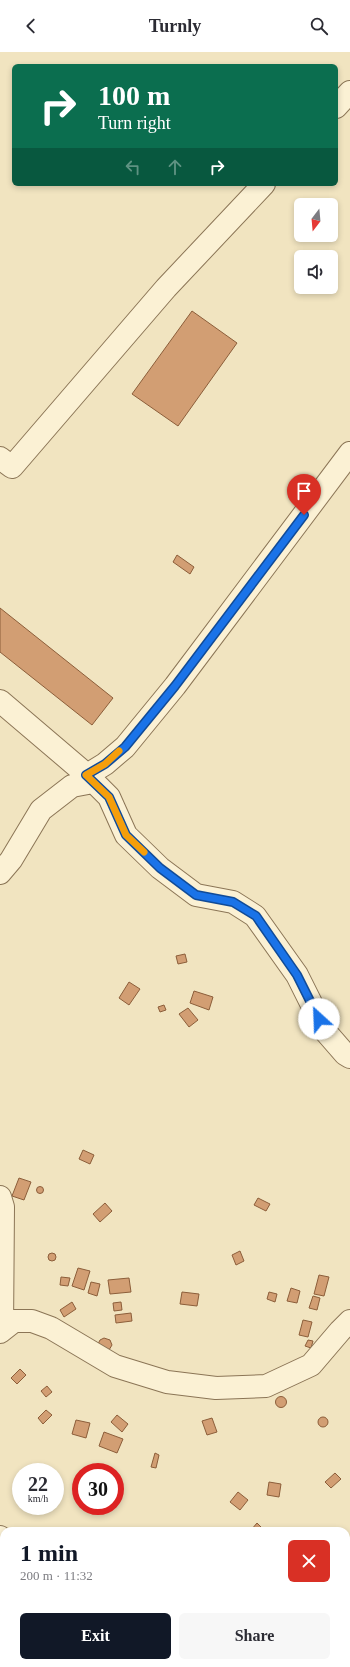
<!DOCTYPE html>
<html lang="en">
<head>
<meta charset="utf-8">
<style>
	body { margin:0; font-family:Georgia,serif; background:#f7f7f7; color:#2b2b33; height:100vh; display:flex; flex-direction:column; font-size:15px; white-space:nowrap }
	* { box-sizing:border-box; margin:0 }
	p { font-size:13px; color:#7c7c81 }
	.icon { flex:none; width:22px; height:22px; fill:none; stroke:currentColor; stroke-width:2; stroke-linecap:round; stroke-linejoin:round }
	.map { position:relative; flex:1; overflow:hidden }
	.side { position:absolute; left:0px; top:1475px; width:350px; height:140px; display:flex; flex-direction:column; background:#fff; border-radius:12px 12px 0 0; box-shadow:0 2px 6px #0003 }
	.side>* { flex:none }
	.hud { position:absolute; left:12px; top:12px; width:326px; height:122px; border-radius:6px; box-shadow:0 2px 6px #0003; background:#0b6e4f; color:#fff; overflow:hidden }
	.needle { width:26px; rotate:196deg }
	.buttons { position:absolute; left:294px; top:146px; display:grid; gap:8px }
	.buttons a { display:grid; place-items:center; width:44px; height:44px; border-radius:6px; background:#fff; box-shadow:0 2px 6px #0003; font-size:20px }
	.speed { position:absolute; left:12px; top:1411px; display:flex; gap:8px; font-size:20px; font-weight:700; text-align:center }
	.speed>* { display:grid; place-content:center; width:52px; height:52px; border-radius:50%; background:#fff; box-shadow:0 2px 6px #0003; line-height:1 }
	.speed small { font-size:10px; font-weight:400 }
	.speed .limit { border:6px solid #d22; background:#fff; color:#111 }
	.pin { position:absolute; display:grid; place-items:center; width:34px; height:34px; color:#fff; margin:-41px -17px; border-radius:50% 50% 50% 0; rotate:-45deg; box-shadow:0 0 4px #0007 }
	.pin .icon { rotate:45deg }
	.me { position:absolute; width:44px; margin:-22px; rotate:335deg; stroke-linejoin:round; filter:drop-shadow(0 0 3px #0008) }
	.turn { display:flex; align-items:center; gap:14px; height:84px; padding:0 20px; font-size:18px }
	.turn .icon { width:52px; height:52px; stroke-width:2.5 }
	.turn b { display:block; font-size:28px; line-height:34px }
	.lanes { display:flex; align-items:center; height:38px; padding:0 20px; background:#0003; justify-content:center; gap:20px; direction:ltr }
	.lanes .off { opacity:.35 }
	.round { display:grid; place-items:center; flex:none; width:42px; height:42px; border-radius:6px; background:#f7f7f7 }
	.headline { display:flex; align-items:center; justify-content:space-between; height:68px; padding:0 20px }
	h1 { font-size:24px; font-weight:600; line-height:30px; color:#111827 }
	.cta { display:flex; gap:8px; margin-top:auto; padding:8px 20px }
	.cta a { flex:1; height:46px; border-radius:6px; background:#111827; color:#fff; font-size:16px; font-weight:600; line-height:46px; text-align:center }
	.cta a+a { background:#f7f7f7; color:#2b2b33 }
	header { display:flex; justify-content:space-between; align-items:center; height:52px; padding:0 20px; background:#fff; font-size:18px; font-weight:600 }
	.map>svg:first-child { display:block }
	.building { fill:#d29e73; stroke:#8c5e3a }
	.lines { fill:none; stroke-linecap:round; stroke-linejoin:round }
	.minor-casing { stroke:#8b7556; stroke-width:24 }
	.minor { stroke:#fbf1d4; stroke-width:22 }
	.route-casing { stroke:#114b97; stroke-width:10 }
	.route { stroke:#1a73e8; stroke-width:7 }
	.slow { stroke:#f59e0b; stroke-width:7 }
</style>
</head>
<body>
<header><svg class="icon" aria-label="back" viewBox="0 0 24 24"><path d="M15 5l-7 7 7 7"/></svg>Turnly<svg class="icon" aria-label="search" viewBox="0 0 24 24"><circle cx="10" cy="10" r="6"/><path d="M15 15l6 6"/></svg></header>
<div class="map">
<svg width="350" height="1615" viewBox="0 0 350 1615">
	<rect width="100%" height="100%" fill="#f1e4c0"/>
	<path class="building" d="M192,259l45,32 -59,83 -46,-32z
		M177,503l17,12 -4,7 -17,-12z
		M0,556l113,90 -21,27 -92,-73z
		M185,902l2,8 -9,2 -2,-8z
		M129,930l11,7 -11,16 -10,-7z
		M194,939l19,6 -4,13 -19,-7z
		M164,953l2,5 -6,2 -2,-5z
		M188,956l10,12 -9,7 -10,-13z
		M83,1098l11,5 -4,9 -11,-5z
		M19,1126l12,4 -7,18 -12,-4z
		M36.5 1138a3.5 3.5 0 1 1 7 0a3.5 3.5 0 1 1-7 0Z
		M258,1146l12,6 -4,7 -12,-6z
		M105,1151l7,8 -12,11 -7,-8z
		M240,1199l4,10 -8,4 -4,-10z
		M48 1205a4 4 0 1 1 8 0a4 4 0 1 1-8 0Z
		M78,1216l12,3 -6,19 -12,-4z
		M319,1223l10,2 -5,19 -10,-2z
		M61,1225l9,1 -2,8 -8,-1z
		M129,1226l2,14 -21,2 -2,-14z
		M91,1230l9,2 -3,12 -9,-3z
		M291,1236l9,3 -3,12 -10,-2z
		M182,1240l17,2 -2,12 -17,-2z
		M269,1240l8,2 -2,8 -8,-3z
		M313,1244l7,2 -3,12 -8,-2z
		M72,1250l4,7 -12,8 -4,-7z
		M121,1250l1,8 -8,1 -1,-8z
		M131,1261l1,8 -16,2 -1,-8z
		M303,1268l9,2 -4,15 -9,-2z
		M104,1286l6,2 2,5 -3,5 -11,-6 2,-4z
		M308,1288l5,1 -2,7 -6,-2z
		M20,1317l6,6 -9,9 -6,-6z
		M47,1334l5,6 -6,5 -5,-6z
		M275.5 1350a5.5 5.5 0 1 1 11 0a5.5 5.5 0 1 1-11 0Z
		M46,1358l6,5 -9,9 -5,-6z
		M117,1363l11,9 -6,8 -11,-10z
		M318 1370a5 5 0 1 1 10 0a5 5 0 1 1-10 0Z
		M212,1366l5,14 -10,3 -5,-14z
		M76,1368l14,3 -4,15 -14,-4z
		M104,1380l19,7 -6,14 -18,-7z
		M155,1401l4,2 -3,13 -5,-1z
		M335,1421l6,6 -10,9 -6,-6z
		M269,1430l12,2 -2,13 -12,-2z
		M238,1440l10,8 -8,10 -10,-8z
		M257,1471l8,8h-13l-1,-1z"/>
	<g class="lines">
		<defs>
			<path id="minor" d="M336,55l14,-15
				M0,406l12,9 154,-179 98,-104
				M0,649l87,74 22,22 17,38 34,33 36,27 37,7 22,14 42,59 28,56 20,23 5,3
				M87,723l18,-11 20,-17 50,-61 175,-233
				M0,821l11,-13 30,-50 31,-24 21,-4
				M0,1145l3,10 -1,123
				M0,1280l14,-11h18l19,7 64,38 52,16 49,6 50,-2 45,-21 29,-34 10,-10
				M0,1485l4,4
				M143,1611l3,4"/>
		</defs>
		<use href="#minor" class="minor-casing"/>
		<use href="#minor" class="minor"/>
	</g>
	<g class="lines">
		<defs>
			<path id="route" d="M304,463l-129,171 -50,61 -20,17 -19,11 23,22 17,38 34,33 36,27 37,7 23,14 41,59 22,44"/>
		</defs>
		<use href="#route" class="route-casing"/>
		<use href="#route" class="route"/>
		<path class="slow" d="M119,699l-14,13 -19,11 23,22 17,38 18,17"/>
	</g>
</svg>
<div class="buttons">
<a><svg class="needle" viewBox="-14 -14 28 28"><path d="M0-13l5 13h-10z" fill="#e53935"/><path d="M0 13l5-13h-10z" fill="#7c7c81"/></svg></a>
<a><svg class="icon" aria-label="sound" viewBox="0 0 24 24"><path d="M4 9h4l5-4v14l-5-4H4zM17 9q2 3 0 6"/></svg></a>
</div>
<div class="speed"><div>22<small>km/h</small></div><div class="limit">30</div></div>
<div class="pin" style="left:304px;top:463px;background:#d93025"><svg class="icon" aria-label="arrive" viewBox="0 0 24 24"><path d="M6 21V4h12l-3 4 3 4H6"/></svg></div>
<svg class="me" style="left:319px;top:967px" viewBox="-20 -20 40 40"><circle r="19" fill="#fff"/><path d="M0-13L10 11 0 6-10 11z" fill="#1a73e8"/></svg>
<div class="hud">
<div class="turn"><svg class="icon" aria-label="right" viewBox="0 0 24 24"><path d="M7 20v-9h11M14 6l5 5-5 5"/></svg><div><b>100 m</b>Turn right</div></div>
<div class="lanes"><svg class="icon off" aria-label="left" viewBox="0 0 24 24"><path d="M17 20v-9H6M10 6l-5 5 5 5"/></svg><svg class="icon off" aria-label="ahead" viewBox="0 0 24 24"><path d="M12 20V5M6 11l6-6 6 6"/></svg><svg class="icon" aria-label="right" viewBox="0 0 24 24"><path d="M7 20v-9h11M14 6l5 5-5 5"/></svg></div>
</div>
<section class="side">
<div class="headline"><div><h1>1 min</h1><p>200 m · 11:32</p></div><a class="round" style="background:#d93025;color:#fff"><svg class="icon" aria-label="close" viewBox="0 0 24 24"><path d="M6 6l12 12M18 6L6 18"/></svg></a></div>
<div class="cta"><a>Exit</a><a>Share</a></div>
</section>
</div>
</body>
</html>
